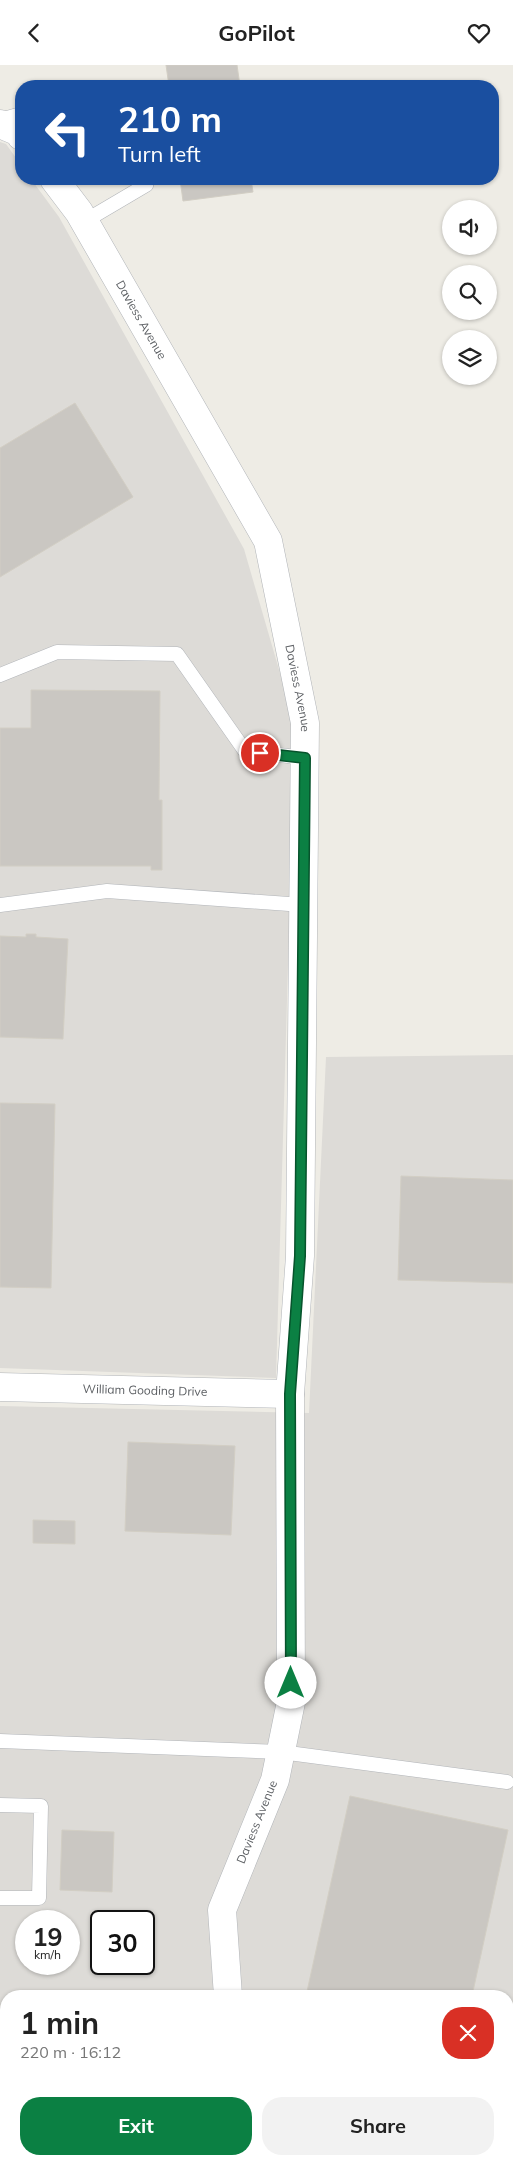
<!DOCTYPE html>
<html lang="en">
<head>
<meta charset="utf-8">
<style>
	body { margin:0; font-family:Mulish,sans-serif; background:#f2f2f2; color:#222; height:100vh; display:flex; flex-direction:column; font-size:19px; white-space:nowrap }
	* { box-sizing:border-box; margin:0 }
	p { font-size:16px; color:#767676 }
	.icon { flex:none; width:28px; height:28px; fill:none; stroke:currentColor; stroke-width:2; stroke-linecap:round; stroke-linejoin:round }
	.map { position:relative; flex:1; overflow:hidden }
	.drawer { position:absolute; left:0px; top:1925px; width:514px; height:175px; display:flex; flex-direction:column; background:#fff; border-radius:20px 20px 0 0; box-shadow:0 1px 4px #0004 }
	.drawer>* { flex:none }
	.top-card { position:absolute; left:15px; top:15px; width:484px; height:105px; border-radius:20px; box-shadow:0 1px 4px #0004; background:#1a4fa0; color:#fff; overflow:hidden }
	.tools { position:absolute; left:442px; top:135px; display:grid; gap:10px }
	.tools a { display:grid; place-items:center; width:55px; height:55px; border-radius:50%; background:#fff; box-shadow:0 1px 4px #0004; font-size:25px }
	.speed { position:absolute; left:15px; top:1845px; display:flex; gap:10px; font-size:25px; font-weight:700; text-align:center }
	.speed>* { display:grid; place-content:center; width:65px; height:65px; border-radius:50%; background:#fff; box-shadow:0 1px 4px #0004; line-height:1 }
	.speed small { font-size:12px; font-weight:400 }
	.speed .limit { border:2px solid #111; border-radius:8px; background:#fff; color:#111 }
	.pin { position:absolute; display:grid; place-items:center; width:42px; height:42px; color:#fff; margin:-21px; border:2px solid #fff; border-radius:50%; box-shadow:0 1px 5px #0007 }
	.me { position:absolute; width:55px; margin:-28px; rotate:0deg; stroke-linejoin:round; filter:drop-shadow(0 0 4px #0008) }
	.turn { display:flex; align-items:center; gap:18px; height:105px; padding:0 20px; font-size:22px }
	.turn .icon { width:65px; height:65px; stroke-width:2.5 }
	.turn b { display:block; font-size:35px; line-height:42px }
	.round { display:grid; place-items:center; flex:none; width:52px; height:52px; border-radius:20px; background:#f2f2f2 }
	.headline { display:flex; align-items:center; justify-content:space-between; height:85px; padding:0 20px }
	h1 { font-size:30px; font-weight:700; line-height:38px }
	.cta { display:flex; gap:10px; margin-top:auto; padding:10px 20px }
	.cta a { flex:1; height:58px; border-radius:20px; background:#0b8043; color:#fff; font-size:20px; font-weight:700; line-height:58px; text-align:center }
	.cta a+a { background:#f2f2f2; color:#222 }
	header { display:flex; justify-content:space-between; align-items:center; height:65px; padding:0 20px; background:#fff; font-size:22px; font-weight:700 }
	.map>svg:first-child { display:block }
	.industrial { fill:#dddbd7; fill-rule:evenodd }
	.building { fill:#cac7c2; stroke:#d2cec4 }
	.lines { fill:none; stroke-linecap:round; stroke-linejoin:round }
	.service-casing { stroke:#b2b5b9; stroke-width:15 }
	.minor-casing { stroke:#b2b5b9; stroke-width:29 }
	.service { stroke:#fff; stroke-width:14 }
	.minor { stroke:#fff; stroke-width:28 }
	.rail-casing { stroke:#b3b4b4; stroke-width:5.5 }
	.rail { stroke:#fff; stroke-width:4; stroke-dasharray:11; stroke-linecap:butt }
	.route-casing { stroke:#07532c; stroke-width:12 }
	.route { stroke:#0b8043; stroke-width:9 }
	.labels { text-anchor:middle; stroke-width:4.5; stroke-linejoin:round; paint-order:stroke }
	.street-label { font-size:12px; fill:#5d6064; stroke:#fff }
</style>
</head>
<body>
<header><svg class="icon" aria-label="back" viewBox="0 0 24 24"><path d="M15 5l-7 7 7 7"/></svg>GoPilot<svg class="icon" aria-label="heart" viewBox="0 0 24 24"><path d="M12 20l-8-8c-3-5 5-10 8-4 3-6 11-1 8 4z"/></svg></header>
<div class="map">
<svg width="513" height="2100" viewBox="0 0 513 2100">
	<rect width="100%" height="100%" fill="#eeece5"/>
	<path class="industrial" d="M0,77l6,2 15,21v14h10l28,38 185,332 51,176 -19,653 -276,-10z
		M513,990v1110h-513v-759l309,7 17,-356zM26,1856h43v43h-43zM101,1856h43v43h-43zM6,1931h502v163h-502z"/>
	<path class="building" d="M166,0h71l3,21h-71z
		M180,114h71l2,13 -70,9z
		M75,338l58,94 -133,80v-129z
		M31,625l129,1 -1,109h3v70h-11v-4h-151v-138h31z
		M26,869h10v3l32,2 -5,100 -63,-2v-101l26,1z
		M0,1038l55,1 -4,184 -51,-1z
		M401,1111l112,4v103l-115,-3z
		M128,1377l107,4 -4,89 -106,-4z
		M33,1455l42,1v23l-42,-1z
		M350,1731l158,34 -36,166h-166z
		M62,1765l52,2 -2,60 -52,-2z
		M270,2094h166l-1,6h-166z"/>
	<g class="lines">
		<defs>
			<path id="service" d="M0,55l21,-6
				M85,156l61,-36 -2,-6
				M0,610l57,-23 120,2 68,97 60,7
				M0,840l107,-14 196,14
				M0,1676l281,11 226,30
				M0,1740l41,1 -2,92h-39
				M248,2094l1,6"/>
			<g id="minor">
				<path d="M0,59l19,8 2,4"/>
				<path id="s1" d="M54,114l25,33 189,329 37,182 -5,533 -10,138 1,308 -16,78 -53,130 6,86"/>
				<path id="s2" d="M0,1322l290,7"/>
			</g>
		</defs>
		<use href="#service" class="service-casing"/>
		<use href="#minor" class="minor-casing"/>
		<use href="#service" class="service"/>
		<use href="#minor" class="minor"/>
		<defs>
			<path id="rail" d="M449,2100l1,-6"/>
		</defs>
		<use href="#rail" class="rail-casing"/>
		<use href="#rail" class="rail"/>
	</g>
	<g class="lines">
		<defs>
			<path id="route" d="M260,688l45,5 -5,498 -10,138 1,289"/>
		</defs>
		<use href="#route" class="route-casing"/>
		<use href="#route" class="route"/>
	</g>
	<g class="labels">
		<g class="street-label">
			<text dy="4" stroke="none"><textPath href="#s1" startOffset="166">Daviess Avenue</textPath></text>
			<text dy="4" stroke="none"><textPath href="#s1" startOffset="571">Daviess Avenue</textPath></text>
			<text dy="4" stroke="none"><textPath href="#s2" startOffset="145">William Gooding Drive</textPath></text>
			<text transform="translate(257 1757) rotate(-68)" y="4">Daviess Avenue</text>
		</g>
	</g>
</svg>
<div class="tools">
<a><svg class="icon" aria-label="sound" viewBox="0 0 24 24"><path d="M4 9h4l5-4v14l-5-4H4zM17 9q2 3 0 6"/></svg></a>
<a><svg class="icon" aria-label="search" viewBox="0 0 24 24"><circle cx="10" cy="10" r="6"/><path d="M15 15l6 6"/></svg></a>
<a><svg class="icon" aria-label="layers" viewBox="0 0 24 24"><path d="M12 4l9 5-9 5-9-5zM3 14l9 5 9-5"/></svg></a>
</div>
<div class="speed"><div>19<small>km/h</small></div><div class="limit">30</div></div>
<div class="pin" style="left:260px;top:688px;background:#d93025"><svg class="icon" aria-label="arrive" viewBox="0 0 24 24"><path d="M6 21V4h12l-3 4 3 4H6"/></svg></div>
<svg class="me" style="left:291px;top:1618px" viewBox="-20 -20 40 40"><circle r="19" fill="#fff"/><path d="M0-13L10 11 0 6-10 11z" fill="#0b8043"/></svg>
<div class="top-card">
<div class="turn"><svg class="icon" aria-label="left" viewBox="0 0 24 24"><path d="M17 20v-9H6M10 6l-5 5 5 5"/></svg><div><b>210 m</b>Turn left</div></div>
</div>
<section class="drawer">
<div class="headline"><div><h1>1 min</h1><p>220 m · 16:12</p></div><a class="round" style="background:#d93025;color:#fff"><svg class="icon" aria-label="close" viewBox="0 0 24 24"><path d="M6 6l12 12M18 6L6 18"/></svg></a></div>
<div class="cta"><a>Exit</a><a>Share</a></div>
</section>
</div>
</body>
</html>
